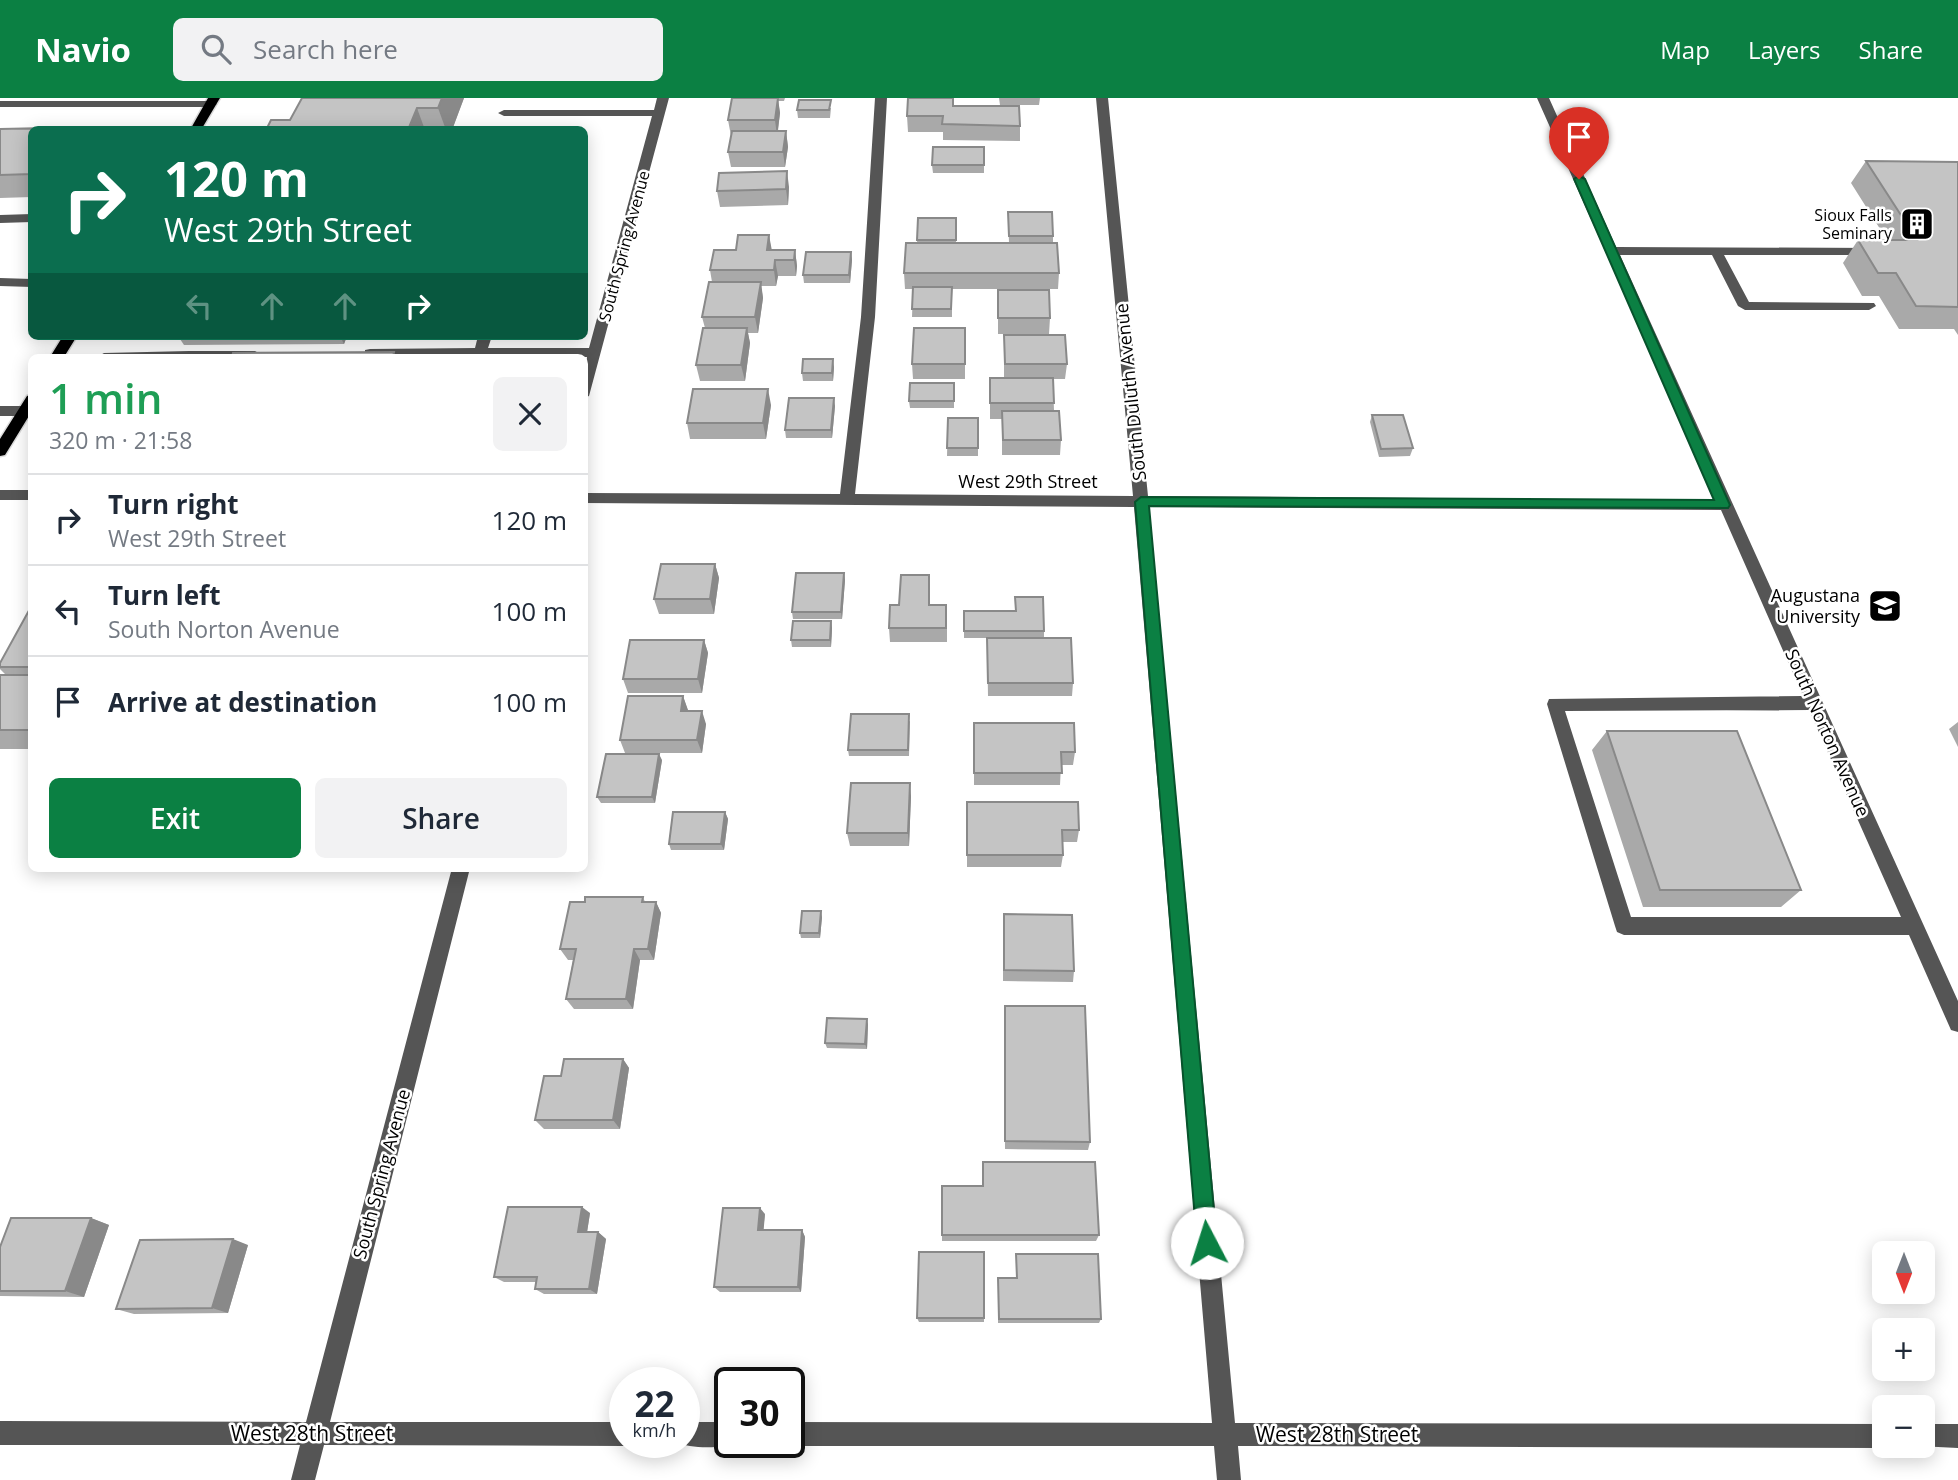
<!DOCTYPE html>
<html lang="en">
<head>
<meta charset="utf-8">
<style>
	body { margin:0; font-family:"Open Sans",sans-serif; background:#f2f2f3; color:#1f2937; height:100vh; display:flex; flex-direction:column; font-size:26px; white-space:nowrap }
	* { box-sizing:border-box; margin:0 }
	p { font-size:23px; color:#747a83 }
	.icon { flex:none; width:38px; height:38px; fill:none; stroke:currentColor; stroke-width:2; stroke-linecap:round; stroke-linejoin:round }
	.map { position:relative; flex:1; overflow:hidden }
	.drawer { position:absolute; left:28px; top:256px; width:560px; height:518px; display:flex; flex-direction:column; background:#fff; border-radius:10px; box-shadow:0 4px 18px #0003 }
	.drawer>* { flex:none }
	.guide { position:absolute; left:28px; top:28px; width:560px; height:214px; border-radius:10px; box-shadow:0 4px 18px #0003; background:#0b6e4f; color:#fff; overflow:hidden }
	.needle { width:46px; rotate:180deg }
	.controls { position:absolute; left:1872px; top:1143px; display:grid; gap:14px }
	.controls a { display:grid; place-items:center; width:63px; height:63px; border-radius:10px; background:#fff; box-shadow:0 4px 18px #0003; font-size:35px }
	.speed { position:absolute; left:609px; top:1269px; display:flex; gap:14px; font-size:35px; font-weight:700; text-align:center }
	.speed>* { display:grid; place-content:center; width:91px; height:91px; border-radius:50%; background:#fff; box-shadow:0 4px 18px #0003; line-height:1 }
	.speed small { font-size:18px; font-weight:400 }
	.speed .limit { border:4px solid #111; border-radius:10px; background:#fff; color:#111 }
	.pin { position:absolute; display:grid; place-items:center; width:60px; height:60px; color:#fff; margin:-72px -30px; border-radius:50% 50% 50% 0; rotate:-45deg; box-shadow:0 0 7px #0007 }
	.pin .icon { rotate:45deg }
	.me { position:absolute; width:77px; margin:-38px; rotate:355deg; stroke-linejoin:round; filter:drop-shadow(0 0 5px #0008) }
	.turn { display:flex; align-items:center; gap:24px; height:147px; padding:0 21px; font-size:32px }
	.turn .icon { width:91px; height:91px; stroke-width:2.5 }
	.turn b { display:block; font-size:49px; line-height:60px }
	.lanes { display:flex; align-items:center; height:66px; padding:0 21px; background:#0003; justify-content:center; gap:35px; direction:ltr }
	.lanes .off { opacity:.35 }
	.round { display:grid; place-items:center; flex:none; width:74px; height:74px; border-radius:10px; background:#f2f2f3 }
	.head { display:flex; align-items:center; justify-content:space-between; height:119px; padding:0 21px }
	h1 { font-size:42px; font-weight:600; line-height:52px; color:#1e9e55 }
	.button { display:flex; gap:14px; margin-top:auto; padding:14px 21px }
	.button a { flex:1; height:80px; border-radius:10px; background:#0b8043; color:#fff; font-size:28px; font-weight:600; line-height:80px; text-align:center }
	.button a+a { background:#f2f2f3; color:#1f2937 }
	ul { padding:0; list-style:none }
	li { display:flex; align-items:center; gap:21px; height:91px; padding:0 21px; border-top:2px solid #e0e1e3 }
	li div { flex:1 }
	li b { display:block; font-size:26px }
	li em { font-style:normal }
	header { display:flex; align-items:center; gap:42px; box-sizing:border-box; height:98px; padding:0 35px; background:#0b8043; color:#fff }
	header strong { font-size:33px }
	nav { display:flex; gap:38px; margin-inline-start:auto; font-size:24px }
	.search { width:490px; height:63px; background:#f2f2f3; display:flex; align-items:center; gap:18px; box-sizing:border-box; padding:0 24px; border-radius:10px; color:#747a83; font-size:26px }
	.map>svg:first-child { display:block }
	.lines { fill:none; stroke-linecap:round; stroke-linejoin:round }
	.major-casing { stroke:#dbdbdb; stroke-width:3 }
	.minor { fill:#555; fill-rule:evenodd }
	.major { fill:#000; fill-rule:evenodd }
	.wall { fill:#a9a9a9 }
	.shaded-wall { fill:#898989 }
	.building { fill:#c4c4c4; stroke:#898989; stroke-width:2 }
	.route { fill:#0b8043; stroke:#07532c; stroke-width:2 }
	.labels { text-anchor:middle; stroke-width:5; stroke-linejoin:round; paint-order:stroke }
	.far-poi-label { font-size:16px; fill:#000; stroke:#fff; text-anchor:end }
	.far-street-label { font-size:16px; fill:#000; stroke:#fff }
	.street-label { font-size:18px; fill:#000; stroke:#fff }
	.poi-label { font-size:18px; fill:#000; stroke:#fff; text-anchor:end }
	.near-street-label { font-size:21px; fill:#000; stroke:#fff }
</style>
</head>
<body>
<header>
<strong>Navio</strong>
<div class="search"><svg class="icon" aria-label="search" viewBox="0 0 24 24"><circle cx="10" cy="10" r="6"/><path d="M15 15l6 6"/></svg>Search here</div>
<nav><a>Map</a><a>Layers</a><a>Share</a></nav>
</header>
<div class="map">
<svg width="1958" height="1382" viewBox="0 0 1958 1382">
	<rect width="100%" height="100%" fill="#fff"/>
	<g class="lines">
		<defs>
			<path id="major" d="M208,0h12l-19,32h-11z
				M63,238h14l-13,21h-14z
				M32,296v17l-27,44 -5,1v-17l27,-43z"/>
		</defs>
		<use href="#major" class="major-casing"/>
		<path class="minor" d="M657,0h12l-80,298 -5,2 3,-41 -222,-1v-6l5,-1 105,-1 3,-12h14l-4,12h101l63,-232h-148l-6,-3 6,-3h150z
			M875,0h12l-12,219 -20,177 278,2 -37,-398h12l40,398 568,4 -179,-402h12l67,149 261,1 2,3 -6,4h-149l25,47 125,1 2,3 -7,4h-124l-7,-4 -26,-51h-92l338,746v31l-7,-2 -42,-95h-285l-7,-3 -2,-6 -68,-222 2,-5 254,-3 -82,-186 -572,-3 86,916 650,1v22h5l-5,2 -647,-2 3,34h-24l-3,-34h-425l-8,-4h8v-20l423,1 -78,-916 -550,-4v-10l256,1 21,-177zM1809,612l92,207h-270l-66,-206z
			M0,3h211l6,3 -6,3h-211z
			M32,116v8l-32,1v-8z
			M0,180l32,1v8l-32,-1z
			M189,253h66l7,4 -165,2 7,-4z
			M0,308h24l7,5 -7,5h-24z
			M0,392h32v10h-32z
			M452,770h18l-140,554h295v20h8l-8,4 -301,-1 -9,35h-24l9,-35h-300v-24l306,1z
			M684,1324h46v20h8c-15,7 -47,7 -62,0h8z
			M1923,1326h35v24l-40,-2h5z"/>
		<use href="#major" class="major"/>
	</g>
	<path class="wall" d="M464,0l-12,32h-186l24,-10z
		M732,0h53l-1,3h-6l2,12 -2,18h8l2,16 -3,20h-54l-3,-15 3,-16 -3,-16z
		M999,0h41l-1,7h-39z
		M954,8l66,20v15l-77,-1v-8h-35l-1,-16z
		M831,10l-1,10h-32l-1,-8z
		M0,31l32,1v67l-32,1z
		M984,49v26h-51l-1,-8z
		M1866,63l92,1v173l-4,-6h-55l-20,-33h-17l-19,-33 15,-23h29l-36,-57z
		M789,89l-1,18 -68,2 -3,-16z
		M1008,114l45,24v7l6,30 -1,16h-106v28h-40l1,-28h-8l-1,-16 13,-30 1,-25h38v25h53z
		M769,137l2,15h24l2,16 -1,10h-18l-2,10h-15l2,12 -5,35h-10l2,10 -5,38h-45l-4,-16 9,-37 -3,-11 10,-35 -2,-12 26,-20z
		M851,154l1,8 -2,23h-46l-1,-8z
		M998,192l52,28 -1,16h-51z
		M965,230v51h-52l-1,-15z
		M1004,237l63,29 -2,15h-12l1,32 7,29 -1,15h-58v-36h-12v-41h14z
		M178,238h169l-3,8 -160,1z
		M834,269l-1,14h-30l-1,-8z
		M954,285v25h-44l-1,-7z
		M771,307l-5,34h-76l-3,-16z
		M835,308l-3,32h-46l-1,-8z
		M1372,317l41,33 -3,8 -31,1 -9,-35z
		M948,320h30v38h-31z
		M715,466l4,14 -5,36h-55l-5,-15z
		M844,475l1,7 -3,39h-49l-1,-7z
		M929,477l1,30 17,15v22h-57l-1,-14 10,-23z
		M32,507v144h-32v-74h6l-6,-6v-6z
		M964,513l80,20v7l29,45 -1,13h-84l-1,-58h-23z
		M831,523l1,7 -1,19h-39l-1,-7z
		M704,542l4,13 -6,40h-74l-5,-14z
		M683,598l5,15 18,13 -4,29h-77l-5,-13z
		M910,623l-1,35h-60l-1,-6z
		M1958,624v25l-9,-18z
		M974,625l101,29 -2,13h-12l-1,20h-86z
		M1607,633l194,159 -20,17h-138l-51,-157z
		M662,662l-7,43h-54l-4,-6z
		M911,698l-2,50h-59l-3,-13z
		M967,704l112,28 -2,12h-15l1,13 -2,12h-94z
		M725,714l3,7 -4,31h-53l-2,-6z
		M643,799l2,5h11l5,11 -7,47h-14l-7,49h-59l-8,-10 7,-39h-5l-8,-11 25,-47z
		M822,819l-2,21h-19l-1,-5z
		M1003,828l71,45 -1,11 -70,-1z
		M1004,918l86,126 -2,8 -83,-1z
		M868,926l-1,25 -40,-1 -2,-5z
		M623,961l6,9 -9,61h-76l-9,-9z
		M983,1088l116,49 -3,6h-154v-6z
		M590,1115l-3,19h11l8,7 -9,55h-53l-9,-5 1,-7h-32l-10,-5z
		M765,1116l-2,16h39l3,7 -4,55h-81l-6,-5z
		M91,1120l18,7 -25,72 -84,-1v-49z
		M248,1147l-20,68 -94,1 -18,-5z
		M984,1154v70h-65l-2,-4z
		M1016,1156l85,65 -2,4h-101v-40l18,-5z"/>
	<path class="shaded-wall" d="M442,0h22l-12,32h-6l-8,-22z
		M778,0l2,15 -3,23 -2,-16z
		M417,10l8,22h-17z
		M786,33l2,16 -3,20 -2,-15z
		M787,73l2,16 -1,18 -2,-16z
		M769,137l3,16 -5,-1z
		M795,152l2,16 -1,10 -2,-16z
		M851,154l1,8 -2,23 -1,-8z
		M775,162l3,16 -2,10 -2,-16z
		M761,184l2,16 -5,35 -3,-16z
		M747,230l3,15 -5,38 -4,-16z
		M340,238h7l-3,8z
		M833,261l1,8 -1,14 -1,-8z
		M768,291l3,16 -5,34 -3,-16z
		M834,300l1,8 -3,32 -1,-8z
		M715,466l4,14 -5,36 -4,-15z
		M844,475l1,7 -3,39 -1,-7z
		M831,523l1,7 -1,19 -1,-7z
		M704,542l4,13 -6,40 -4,-14z
		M683,598l5,14 -2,14 -5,-13z
		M702,613l4,13 -4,29 -5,-13z
		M659,656l3,6 -7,43 -3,-6z
		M910,685l1,13 -2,50 -1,-13z
		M725,714l3,7 -4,31 -3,-6z
		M656,804l5,11 -7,47 -6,-11z
		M821,813l1,6 -2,21 -1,-5z
		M634,851l6,11 -7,49 -7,-10z
		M867,921l1,5 -1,25 -2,-5z
		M623,961l6,9 -9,61 -7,-9z
		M582,1109l8,6 -4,26 -8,-7z
		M760,1110l5,6 -2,23 -5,-7z
		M91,1120l18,7 -25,72 -19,-6z
		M802,1132l3,7 -4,55 -3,-5z
		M598,1134l8,7 -9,55 -8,-5z
		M233,1141l15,6 -20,68 -16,-5z"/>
	<path class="building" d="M302,0h140l-4,10h-21l-9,22h-142l5,-10h19z
		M732,0h46l-3,22h-47z
		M908,0h45v8h66l1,20 -78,-2 1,-8h-36z
		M799,2h32l-2,10h-32z
		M94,29l-1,3h-61v44l-32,1v-46z
		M732,33h54l-3,21h-55z
		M933,49h51v18h-52z
		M1866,63l92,1v145l-42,-1 -20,-33h-18l-20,-33h59z
		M787,73l-1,18 -69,2 2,-18z
		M1008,114h44l1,24h-44z
		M918,120h38v22h-39z
		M738,137h31l-2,15h28l-1,10h-19l-1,10h-64l4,-20h22z
		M906,145h151l2,30h-155z
		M806,154h45l-2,23h-46z
		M709,184h52l-6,35h-53z
		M913,189h39l-1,22h-39z
		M998,192h51l1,28h-52z
		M703,230h44l-6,37h-45z
		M914,230h51v36h-53z
		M1004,237h61l2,29h-62z
		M394,254l-1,5h-161l1,-4z
		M803,261h30l-1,14h-30z
		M990,280h63l1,25h-64z
		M910,285h44v18h-45z
		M693,291h75l-5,34h-76z
		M789,300h45l-3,32h-46z
		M1002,313h57l2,29h-58z
		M1372,317h31l10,33 -32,1z
		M948,320h30v30h-31z
		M661,466h54l-5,35h-56z
		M796,475h48l-3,39h-49z
		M901,477h28v30h17v23h-57l1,-23h9z
		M1015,499h28l1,34h-80v-20h52z
		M32,507v62h-32v-4z
		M793,523h38l-1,19h-39z
		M987,540h84l2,45h-85z
		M630,542h74l-6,39h-75z
		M0,577h32v55h-32z
		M628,598h55l-2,15h21l-5,29h-77z
		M851,616h58l-1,36h-60z
		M974,625h100l1,29h-14l1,21h-88z
		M1607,633h130l64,159h-141z
		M606,656h53l-7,43h-55z
		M851,685h59l-2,50h-61z
		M967,704h111l1,28h-17l1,25h-96z
		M673,714h52l-4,32h-52z
		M585,799h58l-1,5h14l-8,47h-14l-8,50h-60l10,-50h-16l10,-47h15z
		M802,813h19l-2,22h-19z
		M1004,816l68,1 2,56 -70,-1z
		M1005,908h80l5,136 -85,-1z
		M827,920l40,1 -2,25 -40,-1z
		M564,961h59l-10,61h-78l9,-44h17z
		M983,1064h112l4,73h-157v-49h41z
		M508,1109h74l-4,25h20l-9,57h-54l2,-12h-43z
		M723,1110h37l-2,22h44l-4,57h-84z
		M11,1120h80l-26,73h-65v-44z
		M233,1141l-21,69 -96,1 24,-69z
		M919,1154h65v66h-67z
		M1016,1156h82l3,65h-102l-1,-41h19z"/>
	<path class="route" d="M1579,78l6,3 145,326 -2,3 -579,-2 68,737 -3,7 -7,2 -7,-2 -3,-7 -62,-741 6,-5 573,3 -140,-321z"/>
	<defs>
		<symbol id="building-square" viewBox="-11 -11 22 22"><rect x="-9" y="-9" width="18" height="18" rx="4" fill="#000" stroke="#fff"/><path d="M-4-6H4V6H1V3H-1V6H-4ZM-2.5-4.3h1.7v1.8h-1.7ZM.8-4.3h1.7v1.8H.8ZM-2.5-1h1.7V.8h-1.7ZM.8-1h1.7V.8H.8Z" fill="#fff"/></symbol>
		<symbol id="university-square" viewBox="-11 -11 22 22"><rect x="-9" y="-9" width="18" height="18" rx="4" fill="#000" stroke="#fff"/><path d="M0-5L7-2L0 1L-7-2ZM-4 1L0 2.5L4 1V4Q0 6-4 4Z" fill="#fff"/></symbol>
	</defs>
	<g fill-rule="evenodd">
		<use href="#building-square" x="1898" y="107" width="38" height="38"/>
		<use href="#university-square" x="1866" y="489" width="38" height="38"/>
	</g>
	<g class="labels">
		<g class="far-poi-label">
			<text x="1892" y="123">Sioux Falls<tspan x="1892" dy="18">Seminary</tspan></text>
		</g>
		<g class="far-street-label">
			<text transform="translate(624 148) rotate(-75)" y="6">South Spring Avenue</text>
		</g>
		<g class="street-label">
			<text transform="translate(1131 294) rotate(-96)" y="6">South Duluth Avenue</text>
			<text x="1028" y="390">West 29th Street</text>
			<text transform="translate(1827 635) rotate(66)" y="6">South Norton Avenue</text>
			<text transform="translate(382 1076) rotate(-75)" y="6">South Spring Avenue</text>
		</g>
		<g class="poi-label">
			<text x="1860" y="504">Augustana<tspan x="1860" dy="21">University</tspan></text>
		</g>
		<g class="near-street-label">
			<text x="312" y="1343">West 28th Street</text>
			<text x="1337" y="1344">West 28th Street</text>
		</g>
	</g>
</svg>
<div class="controls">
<a><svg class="needle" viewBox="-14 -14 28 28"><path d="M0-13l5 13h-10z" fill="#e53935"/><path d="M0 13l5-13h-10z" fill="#747a83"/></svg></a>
<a>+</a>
<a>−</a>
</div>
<div class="speed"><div>22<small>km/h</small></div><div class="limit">30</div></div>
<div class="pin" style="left:1579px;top:81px;background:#d93025"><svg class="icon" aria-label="arrive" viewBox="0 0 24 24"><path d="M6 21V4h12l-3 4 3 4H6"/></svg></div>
<svg class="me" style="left:1207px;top:1145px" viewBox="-20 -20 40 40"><circle r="19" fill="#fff"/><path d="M0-13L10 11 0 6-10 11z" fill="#0b8043"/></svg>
<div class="guide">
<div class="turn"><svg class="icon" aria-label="right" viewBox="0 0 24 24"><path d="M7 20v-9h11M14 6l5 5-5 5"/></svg><div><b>120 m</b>West 29th Street</div></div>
<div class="lanes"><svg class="icon off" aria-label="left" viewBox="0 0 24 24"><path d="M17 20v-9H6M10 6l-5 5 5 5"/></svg><svg class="icon off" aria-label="ahead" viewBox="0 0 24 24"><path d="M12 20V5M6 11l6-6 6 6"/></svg><svg class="icon off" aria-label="ahead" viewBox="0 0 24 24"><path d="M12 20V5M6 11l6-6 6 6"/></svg><svg class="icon" aria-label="right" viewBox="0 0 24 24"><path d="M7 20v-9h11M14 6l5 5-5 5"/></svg></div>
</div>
<section class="drawer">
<div class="head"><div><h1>1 min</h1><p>320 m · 21:58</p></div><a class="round"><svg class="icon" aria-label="close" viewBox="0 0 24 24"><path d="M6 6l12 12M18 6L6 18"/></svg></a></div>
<ul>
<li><svg class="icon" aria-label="right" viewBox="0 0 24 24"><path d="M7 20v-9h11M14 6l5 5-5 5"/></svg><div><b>Turn right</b><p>West 29th Street</p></div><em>120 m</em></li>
<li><svg class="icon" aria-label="left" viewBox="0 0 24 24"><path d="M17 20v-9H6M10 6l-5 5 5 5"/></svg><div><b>Turn left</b><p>South Norton Avenue</p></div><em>100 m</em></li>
<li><svg class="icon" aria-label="arrive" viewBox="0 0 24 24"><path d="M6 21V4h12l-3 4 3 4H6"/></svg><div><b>Arrive at destination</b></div><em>100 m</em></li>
</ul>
<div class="button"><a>Exit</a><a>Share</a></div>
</section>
</div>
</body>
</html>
